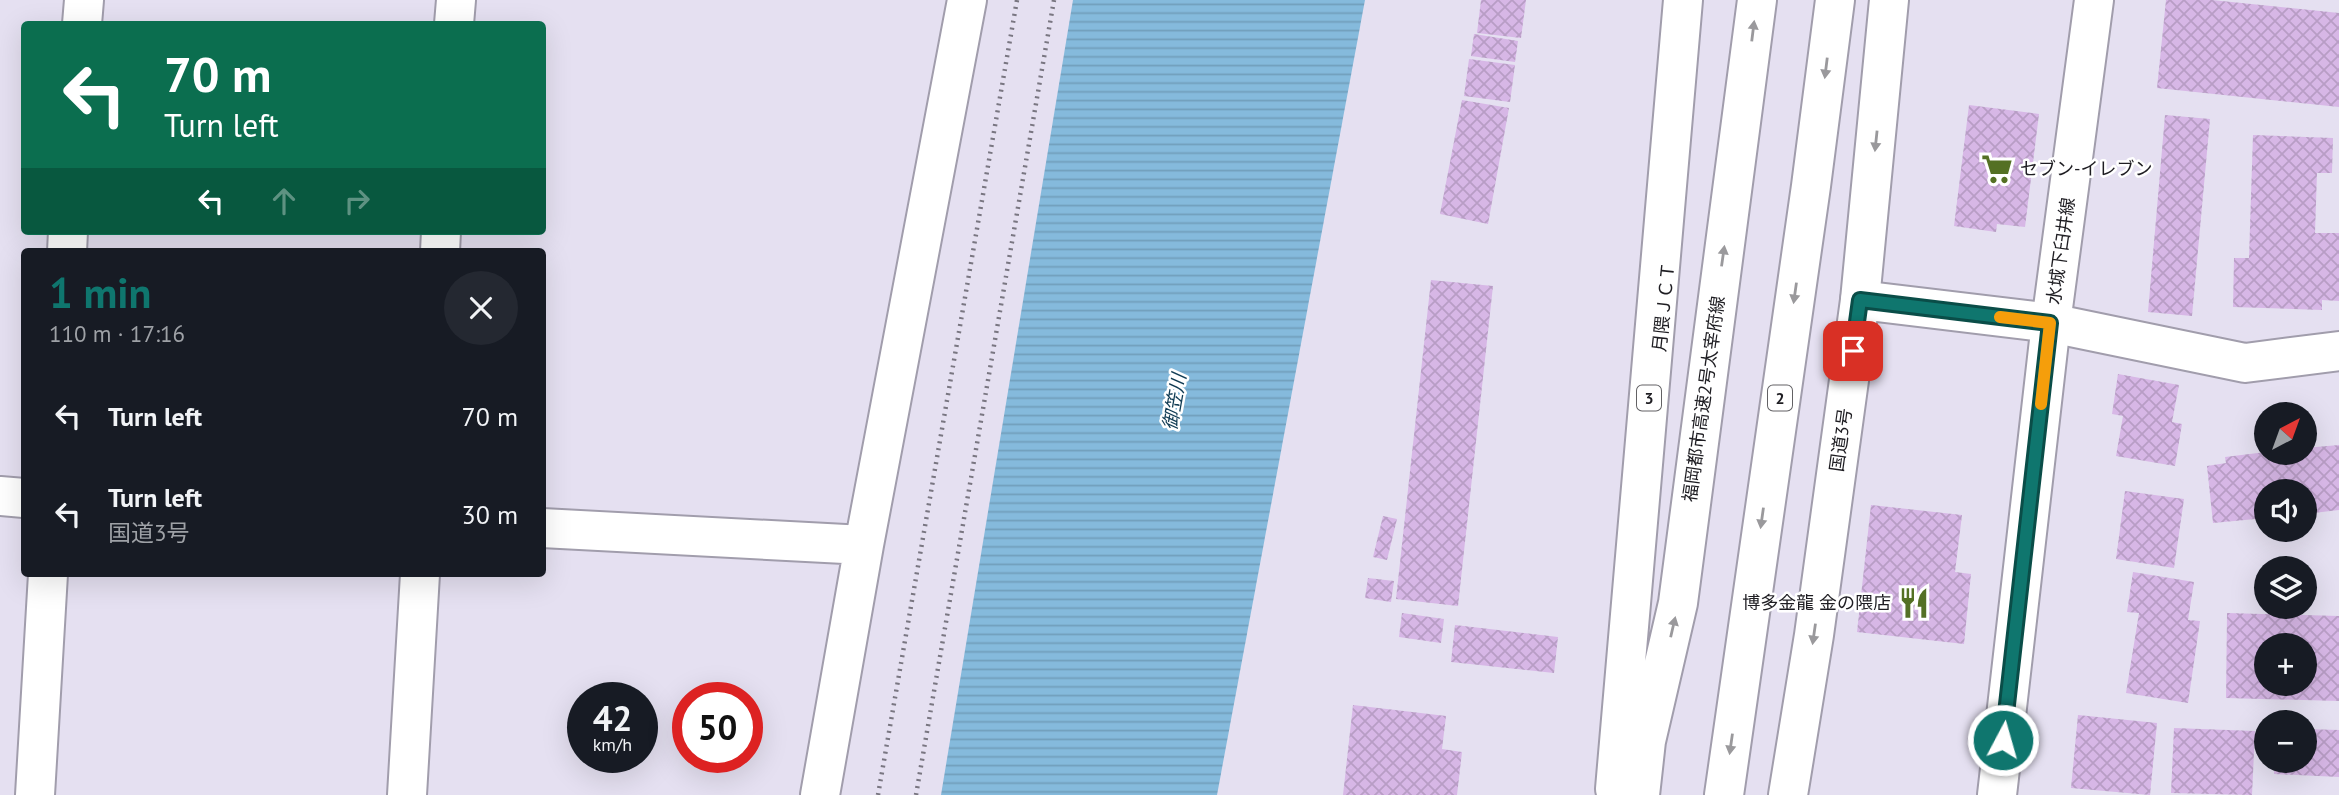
<!DOCTYPE html>
<html lang="en">
<head>
<meta charset="utf-8">
<style>
	body { margin:0; font-family:"PT Sans","Noto Sans JP",sans-serif; background:#242831; color:#f1f3f6; height:100vh; display:flex; flex-direction:column; font-size:26px; white-space:nowrap }
	* { box-sizing:border-box; margin:0 }
	p { font-size:23px; color:#9ea1a6 }
	.icon { flex:none; width:38px; height:38px; fill:none; stroke:currentColor; stroke-width:2; stroke-linecap:round; stroke-linejoin:round }
	.map { position:relative; flex:1; overflow:hidden }
	.panel { position:absolute; left:21px; top:248px; width:525px; height:329px; display:flex; flex-direction:column; background:#171b24; border-radius:7px; box-shadow:0 7px 28px #0002 }
	.panel>* { flex:none }
	.top-card { position:absolute; left:21px; top:21px; width:525px; height:214px; border-radius:7px; box-shadow:0 7px 28px #0002; background:#0b6e4f; color:#fff; overflow:hidden }
	.needle { width:46px; rotate:41deg }
	.controls { position:absolute; left:2254px; top:402px; display:grid; gap:14px }
	.controls a { display:grid; place-items:center; width:63px; height:63px; border-radius:50%; background:#171b24; box-shadow:0 7px 28px #0002; font-size:35px }
	.speed { position:absolute; left:567px; top:682px; display:flex; gap:14px; font-size:35px; font-weight:700; text-align:center }
	.speed>* { display:grid; place-content:center; width:91px; height:91px; border-radius:50%; background:#171b24; box-shadow:0 7px 28px #0002; line-height:1 }
	.speed small { font-size:18px; font-weight:400 }
	.speed .limit { border:10px solid #d22; background:#fff; color:#111 }
	.pin { position:absolute; display:grid; place-items:center; width:60px; height:60px; color:#fff; margin:-30px; border-radius:14px; box-shadow:0 4px 10px #0006 }
	.me { position:absolute; width:77px; margin:-38px; rotate:6deg; stroke-linejoin:round; filter:drop-shadow(0 0 5px #0008) }
	.turn { display:flex; align-items:center; gap:24px; height:147px; padding:0 28px; font-size:32px }
	.turn .icon { width:91px; height:91px; stroke-width:2.5 }
	.turn b { display:block; font-size:49px; line-height:60px }
	.lanes { display:flex; align-items:center; height:66px; padding:0 28px; background:#0003; justify-content:center; gap:35px; direction:ltr }
	.lanes .off { opacity:.35 }
	.round { display:grid; place-items:center; flex:none; width:74px; height:74px; border-radius:37px; background:#242831 }
	.headline { display:flex; align-items:center; justify-content:space-between; height:119px; padding:0 28px }
	h1 { font-size:42px; font-weight:600; line-height:52px; color:#0f766e }
	ul { padding:0; list-style:none }
	li { display:flex; align-items:center; gap:21px; height:98px; padding:0 28px }
	li div { flex:1 }
	li b { display:block; font-size:26px }
	li em { font-style:normal }
	.map>svg:first-child { display:block }
	.water { fill:url(#water-rules) }
	.building { fill:url(#building-cross-hatch); fill-rule:evenodd }
	.lines { fill:none; stroke-linecap:round; stroke-linejoin:round }
	.minor-casing { stroke:#a19dac; stroke-width:42 }
	.major-casing { stroke:#a19dac; stroke-width:42 }
	.highway-casing { stroke:#a19dac; stroke-width:42 }
	.path { stroke:#797681; stroke-width:4.5; stroke-dasharray:2 5; stroke-linecap:butt }
	.minor { stroke:#fff; stroke-width:38 }
	.major { stroke:#fff; stroke-width:38 }
	.highway { stroke:#fff; stroke-width:38 }
	.oneway { fill:#9a999c }
	.route-casing { stroke:#0a4d48; stroke-width:18 }
	.route { stroke:#0f766e; stroke-width:12 }
	.slow { stroke:#f59e0b; stroke-width:12 }
	.labels { text-anchor:middle; stroke-width:5; stroke-linejoin:round; paint-order:stroke }
	.shield { fill:#fff; stroke:#626164; stroke-width:2 }
	.shield-label { font-size:16px; font-weight:bold; fill:#1e1d22 }
	.poi-label { font-size:18px; fill:#1e1d22; stroke:#fff; text-anchor:start }
	.street-label { font-size:18px; fill:#1e1d22; stroke:#fff }
	.water-label { font-size:19px; font-style:italic; fill:#103b53; stroke:#fff }
</style>
</head>
<body>
<div class="map">
<svg width="2339" height="795" viewBox="0 0 2339 795">
	<defs>
		<pattern id="water-rules" width="6" height="5" patternUnits="userSpaceOnUse" patternTransform="scale(1.75)"><rect width="6" height="5" fill="#85badc"/><path d="M0 2.5h6" fill="none" stroke="#729fbc"/></pattern>
		<pattern id="building-cross-hatch" width="8" height="8" patternUnits="userSpaceOnUse" patternTransform="scale(1.75)"><rect width="8" height="8" fill="#d7b7e6"/><path d="M0 0l8 8M0 8l8-8" fill="none" stroke="#b89dc5"/></pattern>
	</defs>
	<rect width="100%" height="100%" fill="#e5e0f1"/>
	<path class="water" d="M1073,0h292l-148,795h-276z"/>
	<path class="building" d="M1481,0h45l-5,38 -44,-5z
		M2166,0h46l127,13v94l-182,-19z
		M1474,34l44,7 -3,21 -44,-6z
		M1469,59l46,6 -5,37 -46,-6z
		M1462,100l47,8 -21,116 -48,-10z
		M1969,105l70,9 -14,113 -28,-3 -1,8 -42,-6z
		M2165,115l45,4 -18,197 -44,-4z
		M2253,135l80,3 -1,35h-15l-2,60h24v68l-17,-1v10l-89,-3 1,-49h15z
		M1431,280l62,6 -35,320 -62,-7z
		M2118,374l61,11 -7,37 10,2 -7,42 -59,-10 7,-40 -11,-2z
		M2339,445v65l-34,4v-22h-39v26l-53,5 -6,-57 19,-3 -1,-6 41,-5 39,1v-5z
		M2125,491l59,8 -10,69 -58,-9z
		M1871,505l91,10 -7,57 16,2 -7,70 -107,-12z
		M1383,516l14,3 -10,41 -14,-3z
		M2133,572l61,10 -6,38 12,1 -12,82 -62,-10 13,-80 -12,-1z
		M1368,578l26,3 -3,21 -26,-4z
		M1402,613l42,6 -3,24 -42,-6z
		M2227,613l112,3v85l-113,-3zM2266,646h39v38h-39z
		M1455,625l103,12 -4,36 -103,-11z
		M1353,705l93,11 -4,33 20,3 -5,43h-114z
		M2078,715l79,8 -7,72 -79,-7z
		M2174,728l81,3 -3,64 -81,-2z
		M2305,729l34,1v47l-65,-3v-13h31z"/>
	<g class="lines">
		<defs>
			<path id="minor" d="M82,24l2,-24
				M454,24l2,-24
				M67,252l1,-21
				M440,252l1,-21
				M1860,300l191,23 194,40 94,-12
				M0,496l24,2
				M542,528l322,17
				M35,795l13,-221
				M407,795l13,-221
				M820,795l44,-250 103,-545"/>
			<path id="major" d="M1997,795l54,-472 43,-323"/>
			<path id="highway" d="M1615,789l68,-789
				M1640,795l6,-54 32,-138 79,-603
				M1724,795l87,-609 24,-186
				M1788,795l26,-160 46,-335 29,-300"/>
		</defs>
		<use href="#minor" class="minor-casing"/>
		<use href="#major" class="major-casing"/>
		<use href="#highway" class="highway-casing"/>
		<path class="path" d="M878,795l139,-795
			M916,795l138,-795"/>
		<use href="#minor" class="minor"/>
		<use href="#major" class="major"/>
		<use href="#highway" class="highway"/>
	</g>
	<defs><path id="oneway-solid" d="M-6-.8H1V-3.2L6.5 0L1 3.2V.8H-6Z" transform="scale(1.75)"/></defs>
	<g class="oneway">
		<use href="#oneway-solid" transform="translate(1753 31) rotate(-83)"/>
		<use href="#oneway-solid" transform="translate(1826 68) rotate(97)"/>
		<use href="#oneway-solid" transform="translate(1876 141) rotate(96)"/>
		<use href="#oneway-solid" transform="translate(1723 256) rotate(-82)"/>
		<use href="#oneway-solid" transform="translate(1795 293) rotate(98)"/>
		<use href="#oneway-solid" transform="translate(1762 518) rotate(98)"/>
		<use href="#oneway-solid" transform="translate(1673 627) rotate(-77)"/>
		<use href="#oneway-solid" transform="translate(1814 634) rotate(98)"/>
		<use href="#oneway-solid" transform="translate(1731 744) rotate(98)"/>
	</g>
	<g class="lines">
		<defs>
			<path id="route" d="M1853,351l7,-51 190,23 -47,417"/>
		</defs>
		<use href="#route" class="route-casing"/>
		<use href="#route" class="route"/>
		<path class="slow" d="M2000,317l50,6 -9,81"/>
	</g>
	<defs>
		<symbol id="supermarket-bare" viewBox="-9 -9 18 18"><path d="M-6-5.5h2.5l.6 2H6L4.5 2H-2.5L-4.4-4H-6ZM-1.5 3.2a1.3 1.3 0 1 0 .1 0ZM3 3.2a1.3 1.3 0 1 0 .1 0Z" fill="#547024" stroke="#fff" stroke-width="2.5" paint-order="stroke"/></symbol>
		<symbol id="restaurant-bare" viewBox="-9 -9 18 18"><path d="M-5-6h1v4h1v-4h1v4h1v-4h1v5L-1.5 .5V6h-2V.5L-5-1ZM5-6V6H3V1.5H1.5Q1.5-4 5-6Z" fill="#547024" stroke="#fff" stroke-width="2.5" paint-order="stroke"/></symbol>
	</defs>
	<g fill-rule="evenodd">
		<use href="#supermarket-bare" x="1975" y="147" width="44" height="44"/>
		<use href="#restaurant-bare" x="1892" y="581" width="44" height="44"/>
	</g>
	<g class="labels">
		<g class="shield">
			<rect x="1637" y="385.5" width="24" height="25" rx="5"/>
			<rect x="1768" y="385.5" width="24" height="25" rx="5"/>
		</g>
		<g class="shield-label">
			<text x="1649" y="404">3</text>
			<text x="1780" y="404">2</text>
		</g>
		<g class="poi-label">
			<text x="2020" y="175">セブン-イレブン</text>
			<text x="1891" y="609" text-anchor="end">博多金龍 金の隈店</text>
		</g>
		<g class="street-label">
			<text transform="translate(2061 251) rotate(-82)" y="6">水城下臼井線</text>
			<text transform="translate(1664 307) rotate(-84)" y="6">月隈ＪＣＴ</text>
			<text transform="translate(1704 399) rotate(-82)" y="6">福岡都市高速2号太宰府線</text>
			<text transform="translate(1841 440) rotate(-82)" y="6">国道3号</text>
		</g>
		<g class="water-label">
			<text transform="translate(1174 402) rotate(-80)" y="7">御笠川</text>
		</g>
	</g>
</svg>
<div class="controls">
<a><svg class="needle" viewBox="-14 -14 28 28"><path d="M0-13l5 13h-10z" fill="#e53935"/><path d="M0 13l5-13h-10z" fill="#9ea1a6"/></svg></a>
<a><svg class="icon" aria-label="sound" viewBox="0 0 24 24"><path d="M4 9h4l5-4v14l-5-4H4zM17 9q2 3 0 6"/></svg></a>
<a><svg class="icon" aria-label="layers" viewBox="0 0 24 24"><path d="M12 4l9 5-9 5-9-5zM3 14l9 5 9-5"/></svg></a>
<a>+</a>
<a>−</a>
</div>
<div class="speed"><div>42<small>km/h</small></div><div class="limit">50</div></div>
<div class="pin" style="left:1853px;top:351px;background:#d93025"><svg class="icon" aria-label="arrive" viewBox="0 0 24 24"><path d="M6 21V4h12l-3 4 3 4H6"/></svg></div>
<svg class="me" style="left:2003px;top:740px" viewBox="-20 -20 40 40"><circle r="17" fill="#0f766e" stroke="#fff" stroke-width="3"/><path d="M0-11L8 9 0 5-8 9z" fill="#fff"/></svg>
<div class="top-card">
<div class="turn"><svg class="icon" aria-label="left" viewBox="0 0 24 24"><path d="M17 20v-9H6M10 6l-5 5 5 5"/></svg><div><b>70 m</b>Turn left</div></div>
<div class="lanes"><svg class="icon" aria-label="left" viewBox="0 0 24 24"><path d="M17 20v-9H6M10 6l-5 5 5 5"/></svg><svg class="icon off" aria-label="ahead" viewBox="0 0 24 24"><path d="M12 20V5M6 11l6-6 6 6"/></svg><svg class="icon off" aria-label="right" viewBox="0 0 24 24"><path d="M7 20v-9h11M14 6l5 5-5 5"/></svg></div>
</div>
<section class="panel">
<div class="headline"><div><h1>1 min</h1><p>110 m · 17:16</p></div><a class="round"><svg class="icon" aria-label="close" viewBox="0 0 24 24"><path d="M6 6l12 12M18 6L6 18"/></svg></a></div>
<ul>
<li><svg class="icon" aria-label="left" viewBox="0 0 24 24"><path d="M17 20v-9H6M10 6l-5 5 5 5"/></svg><div><b>Turn left</b></div><em>70 m</em></li>
<li><svg class="icon" aria-label="left" viewBox="0 0 24 24"><path d="M17 20v-9H6M10 6l-5 5 5 5"/></svg><div><b>Turn left</b><p>国道3号</p></div><em>30 m</em></li>
</ul>
</section>
</div>
</body>
</html>
